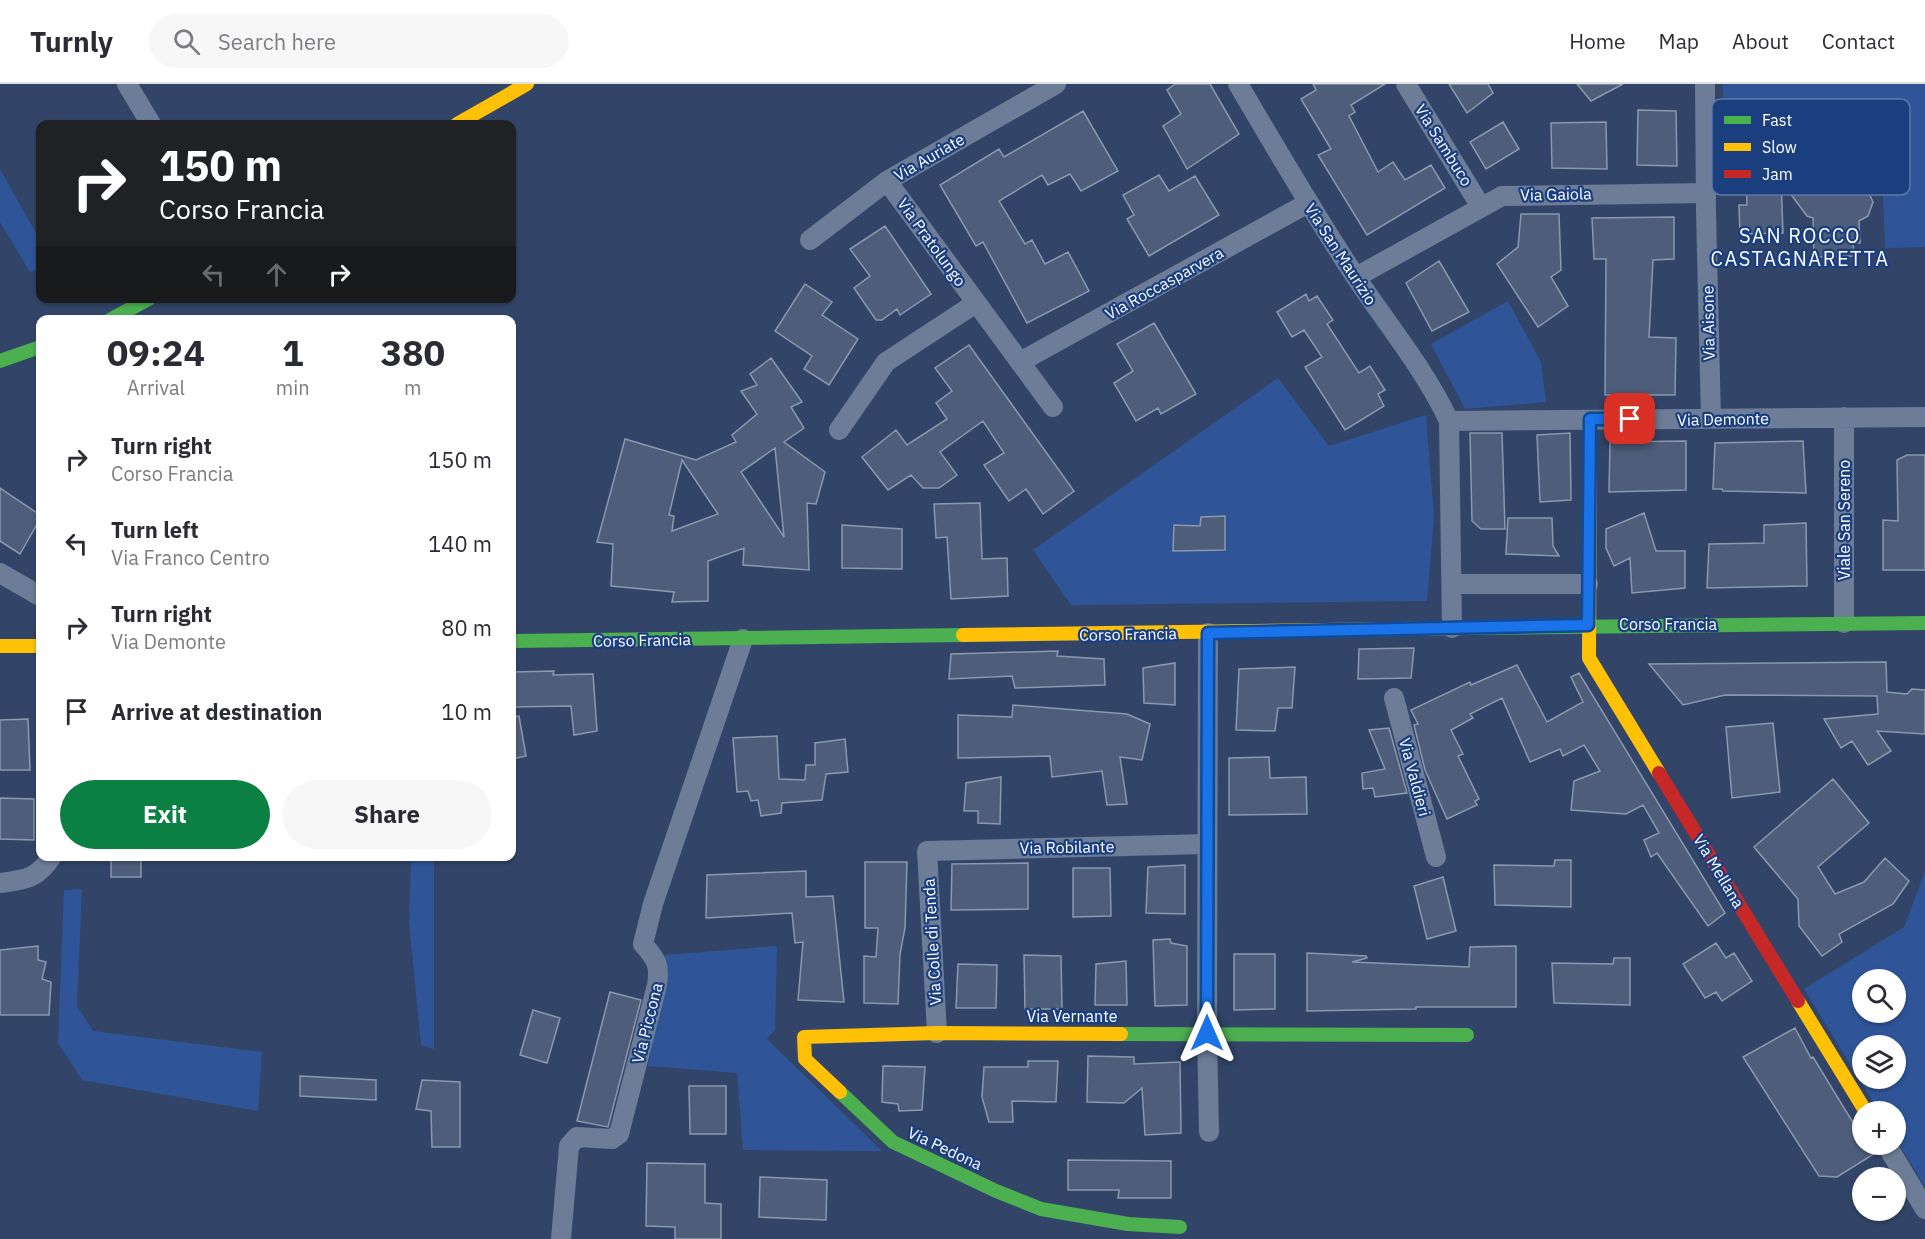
<!DOCTYPE html>
<html lang="en">
<head>
<meta charset="utf-8">
<style>
	body { margin:0; font-family:"IBM Plex Sans",sans-serif; background:#f7f7f7; color:#2b2b33; height:100vh; display:flex; flex-direction:column; font-size:22px; white-space:nowrap }
	* { box-sizing:border-box; margin:0 }
	p { font-size:20px; color:#7c7c81 }
	.icon { flex:none; width:33px; height:33px; fill:none; stroke:currentColor; stroke-width:2; stroke-linecap:round; stroke-linejoin:round }
	.map { position:relative; flex:1; overflow:hidden }
	.side { position:absolute; left:36px; top:231px; width:480px; height:546px; display:flex; flex-direction:column; background:#fff; border-radius:12px; box-shadow:0 2px 4px #0004 }
	.side>* { flex:none }
	.top-card { position:absolute; left:36px; top:36px; width:480px; height:183px; border-radius:12px; box-shadow:0 2px 4px #0004; background:#202124; color:#fff; overflow:hidden }
	.fabs { position:absolute; left:1852px; top:885px; display:grid; gap:12px }
	.fabs a { display:grid; place-items:center; width:54px; height:54px; border-radius:50%; background:#fff; box-shadow:0 2px 4px #0004; font-size:30px }
	.pin { position:absolute; display:grid; place-items:center; width:51px; height:51px; color:#fff; margin:-26px; border-radius:12px; box-shadow:0 3px 9px #0006 }
	.me { position:absolute; width:66px; margin:-33px; rotate:0deg; stroke-linejoin:round; filter:drop-shadow(0 0 4px #0008) }
	.turn { display:flex; align-items:center; gap:21px; height:126px; padding:0 24px; font-size:27px }
	.turn .icon { width:78px; height:78px; stroke-width:2.5 }
	.turn b { display:block; font-size:42px; line-height:51px }
	.lanes { display:flex; align-items:center; height:57px; padding:0 24px; background:#0003; justify-content:center; gap:30px; direction:ltr }
	.lanes .off { opacity:.35 }
	.eta { display:flex; justify-content:space-evenly; align-items:center; height:102px; text-align:center }
	.eta b { font-size:36px; font-weight:800; line-height:42px }
	.action { display:flex; gap:12px; margin-top:auto; padding:12px 24px }
	.action a { flex:1; height:69px; border-radius:36px; background:#0b8043; color:#fff; font-size:24px; font-weight:800; line-height:69px; text-align:center }
	.action a+a { background:#f7f7f7; color:#2b2b33 }
	ul { padding:0; list-style:none }
	li { display:flex; align-items:center; gap:18px; height:84px; padding:0 24px }
	li div { flex:1 }
	li b { display:block; font-size:22px }
	li em { font-style:normal }
	header { display:flex; align-items:center; gap:36px; box-sizing:border-box; height:84px; padding:0 30px; background:#fff; border-bottom:2px solid #e1e1e2 }
	header strong { font-size:28px }
	nav { display:flex; gap:33px; margin-inline-start:auto; font-size:21px }
	.search { width:420px; height:54px; background:#f7f7f7; display:flex; align-items:center; gap:15px; box-sizing:border-box; padding:0 21px; border-radius:33px; color:#7c7c81; font-size:22px }
	.map>svg:first-child { display:block }
	.green { fill:#2f5497; fill-rule:evenodd }
	.building { fill:#4e5d7a; stroke:#8b98ad; stroke-width:1.5; fill-rule:evenodd }
	.lines { fill:none; stroke-linecap:round; stroke-linejoin:round }
	.street { stroke:#6d7c97; stroke-width:20 }
	.fast { stroke:#4caf50; stroke-width:14 }
	.slow { stroke:#ffc107; stroke-width:14 }
	.jam { stroke:#c62828; stroke-width:14 }
	.route-casing { stroke:#114b97; stroke-width:15 }
	.route { stroke:#1a73e8; stroke-width:10 }
	.labels { text-anchor:middle; stroke-width:4.5; stroke-linejoin:round; paint-order:stroke }
	.street-label { font-size:16px; fill:#fff; stroke:#1b3e7f }
	.quarter-label { font-size:20px; letter-spacing:1.5px; fill:#fff; stroke:#1b3e7f }
	.key { fill:#1b3e7f; stroke:#5f78a5; stroke-width:1.5 }
	.key-label { font-size:16px; fill:#fff }
</style>
</head>
<body>
<header>
<strong>Turnly</strong>
<div class="search"><svg class="icon" aria-label="search" viewBox="0 0 24 24"><circle cx="10" cy="10" r="6"/><path d="M15 15l6 6"/></svg>Search here</div>
<nav><a>Home</a><a>Map</a><a>About</a><a>Contact</a></nav>
</header>
<div class="map">
<svg width="1925" height="1155" viewBox="0 0 1925 1155">
	<rect width="100%" height="100%" fill="#324568"/>
	<path class="green" d="M1723,0h202v163l-40,1 -5,-132 -88,2 1,37 -68,3z
		M0,85l40,71v28l-10,4 -30,-50z
		M1508,217l33,61 5,40 -81,7 -34,-65z
		M1278,294l51,68 97,-31 8,102 -7,84 -356,4 -38,-55z
		M411,773h23v192l-13,-4 -12,-123z
		M1925,788v315l-29,-48v-27l-17,-1 -75,-122 100,-62zM1863,896h33v32h-33zM1863,962h33v32h-33z
		M82,805l-5,117 16,25 169,21 -4,59 -176,-31 -24,-37 6,-153z
		M777,862l-2,84 -8,9 115,112 -139,-1 -6,-77 -89,-7 17,-111z"/>
	<path class="building" d="M1175,0h35l29,50 -52,35 -24,-43 18,-12 -14,-24z
		M1313,0h72l-34,21 4,7 -6,4 29,56 15,-10 12,18 26,-15 14,23 -78,47 -49,-80 13,-6 -30,-50 15,-9z
		M1449,0h39l5,9 -26,20z
		M1577,0h46l-32,17z
		M1638,26l38,1 1,55 -40,-1z
		M1083,27l35,60 -37,20 -11,-17 -22,11 -6,-10 -43,26 26,43 7,-4 13,24 23,-12 21,39 -62,32 -44,-81 -7,4 -36,-61 59,-36 5,8z
		M1503,38l16,27 -33,20 -16,-27z
		M1606,38l1,47 -55,-1 -1,-45z
		M1837,39l7,2 5,5 3,9v21h5l1,23 9,6 6,13 -5,14 -9,5 1,22h-7l1,13 -40,1 -1,-39 -6,-2 -26,-35 2,52 -43,1 -1,-29h8l-1,-29 15,-1v-5l46,-1v-39h17l6,-5z
		M1159,91l10,16 26,-15 24,39 -70,41 -22,-37 7,-4 -11,-20z
		M1521,130h38l2,56 -10,7 17,29 -30,21 -41,-63 21,-17z
		M1674,133v42l-21,1 -4,77 27,1 -1,57h-70l1,-136h-12l-2,-41z
		M885,142l46,68 -31,21 -3,-6 -15,11h-6l-22,-32 16,-12 -20,-27z
		M1439,177l30,51 -37,19 -26,-48z
		M805,200l27,18 -10,13 36,24 -29,46 -25,-16 8,-13 -37,-25z
		M1306,210l3,7 8,-5 16,24 -6,4 32,49 11,-7 15,24 -7,4 6,12 -39,24 -40,-63 17,-10 -18,-27 -12,7 -15,-25z
		M1154,239l42,71 -35,20 -3,-6 -22,13 -22,-38 19,-12 -16,-27z
		M969,261l105,146 -31,23 -17,-25 -17,12 -25,-36 20,-12 -21,-32 -43,31 17,23 -18,13h-16l-12,-13 -23,15 -26,-33 34,-27 11,15 40,-26 -11,-16 16,-12 -17,-23z
		M771,274l31,44 -11,5 13,21 -20,14 41,30 -9,32 -9,-1 2,67 -66,-5 1,-17 -36,13v40l-36,1 2,-10 -63,-6 2,-42 -16,-2 28,-103 71,21 40,-18 -4,-7 25,-21 -16,-23 16,-6 -7,-11zM775,364l9,89 -43,-65zM682,376l36,54 -46,17 2,-15 -5,-1z
		M1470,349h32l3,96h-24l-9,-8z
		M1570,349l1,67 -31,2 -3,-67z
		M1686,357v49l-77,2 1,-50z
		M1803,357l3,52 -83,-2 -1,-2h-9l2,-46z
		M1907,371h18v115h-42v-50l15,1 -1,-61z
		M0,404l40,27v4l-20,35 -20,-13z
		M980,419l2,56 25,-1 1,38 -57,3 -4,-62 -11,1 -2,-34z
		M1644,429l12,38h29v37l-53,5 -2,-35 -16,8 -8,-18v-19z
		M1225,432v34l-52,1 1,-26 26,1 1,-9z
		M1508,434h44l1,28 6,10 -53,-2z
		M1806,439l1,63 -100,2 2,-44 55,-1v-18z
		M842,441l60,4v40l-60,-1z
		M1414,564l-3,30 -53,1 1,-30z
		M1058,567l-1,5 47,3 1,26 -90,3 -3,-12 -63,3 2,-25z
		M1886,578l1,30 20,2 5,-5 13,1v44l-48,-3 14,20 -23,14 -16,-24 -11,7 -17,-29 54,-5 -1,-18 -152,-1 -42,10 -34,-41z
		M1175,579v42l-31,-2 -1,-35z
		M1517,581l30,57 36,-20 -12,-25 8,-4 146,240 -17,13 -51,-73 -6,4 -7,-17 15,-7 -16,-28 -17,9 -55,-4 3,-29 26,-10 -16,-26 -21,11 -3,-7 -30,13 -28,-64 -32,16 3,4 -22,12 12,24 -5,2 21,43 -4,2 2,4 -30,14 -22,-49 -11,-45 4,-1 -7,-14 59,-28 1,3z
		M1295,583l-3,41h-14l-3,23 -39,-1 3,-61z
		M554,587l-1,4 40,-1 4,57 -23,4 -3,-29 -59,1v-35z
		M1013,621l114,9 23,10 -8,36 -22,-3 7,47 -20,1 -5,-34 -50,6 -2,-21 -92,2v-43l54,2z
		M519,632l7,40 -14,3v-42z
		M28,635l2,51h-30v-50z
		M1773,639l7,69 -48,6 -6,-71z
		M1389,644l18,65 -32,4 -2,-9 -10,1 -1,-16 23,-4 -16,-39z
		M777,652l2,43 26,1 1,-15h9v-22l30,-4 3,33 -22,2 -4,26 -40,3 -1,10 -20,3 -3,-16 -7,1 -3,-10 -11,1 -4,-54z
		M1269,673l1,21 36,-1 1,37 -78,1v-57z
		M1001,693l-1,47 -22,-1v-12h-14l2,-28z
		M1833,695l36,44 -51,44 17,27 29,-12 21,-24 24,23 -16,23 -54,30 3,8 -20,14 -23,-30 -1,-27 -44,-52z
		M0,714l34,1v41l-34,-1z
		M111,772h30v21h-30z
		M1555,776h16v47l-76,-2 -1,-40 60,1z
		M865,778h42l-2,66 -5,26 -2,50 -34,-1v-47l12,1 2,-29h-13z
		M1028,779v46l-77,1 1,-46z
		M1185,781v49l-39,-1 2,-46z
		M1073,784h37l1,48 -38,1z
		M806,787v26l27,-1 11,106 -46,-2 5,-58 -8,1 -3,-30 -86,5 1,-43z
		M1443,793l13,54 -29,8 -13,-53z
		M1170,855l1,4 16,3v59l-32,1 -2,-66z
		M1716,859l10,15 8,-5 18,28 -30,20 -6,-9 -11,6 -22,-34z
		M38,862v14l8,2 -4,17 9,3 -2,33h-49v-65z
		M1516,862v61h-100v2l-109,2v-58l59,3 1,2 -15,4 117,5 1,-20z
		M1234,870h41v55l-41,1z
		M1024,871l37,1 1,53h-37z
		M1614,874h16v47l-76,-2 -2,-40 61,1z
		M1126,877l1,44h-32l1,-41z
		M958,880l39,1 -1,43h-40z
		M610,908l31,8 -33,127 -31,-6z
		M533,926l27,8 -13,45 -27,-8z
		M1795,944l16,30 2,-1 39,64 6,5 5,2v16h11l3,8 -40,25 -18,-1 -76,-119z
		M1088,972l46,1v7l46,-2 1,71 -36,2 -3,-47 -18,15 -37,-1z
		M1028,977h30l-2,41 -44,-1 1,21h-24l-7,-25 2,-30h44z
		M883,982l42,1 -3,43 -23,1 -1,-7 -16,-2z
		M300,992l76,4v20l-76,-4z
		M422,996l38,2v65h-28l-1,-36 -15,-2z
		M689,1002h37v48h-36z
		M1068,1076l103,1v37h-53l1,-8h-51z
		M647,1079l58,1v39l16,1v35h-46v-12l-29,-1z
		M760,1093l67,3 -1,40 -67,-3z"/>
	<g class="lines">
		<path class="street" d="M127,0l24,40
			M1238,0c39,66 77,132 119,195 31,46 68,91 92,142l3,207
			M1406,0l75,123
			M1705,0l1,127 5,208
			M887,97l166,226
			M810,156l77,-59 169,-97
			M1356,193l146,-81 204,-3
			M1020,278l288,-159
			M1844,333v206
			M1449,337l476,-4
			M839,346l47,-68 90,-59
			M0,489l40,23
			M1452,500h136
			M1208,549l-1,400 2,99
			M1394,614l42,159
			M0,799c24,-3 38,-4 52,-27
			M937,949l-10,-182 280,-7
			M1886,1060l39,65
			M561,1155l8,-93 8,-9 35,2 7,-5 38,-149c3,-20 0,-25 -14,-41l10,-40 90,-265"/>
		<path class="fast" d="M110,236l40,-22
			M0,277l40,-14
			M1471,544l454,-5
			M512,557l451,-6
			M1121,950l346,1
			M840,1008l53,50 103,49 45,18 87,15 52,3"/>
		<path class="slow" d="M457,40l70,-40
			M1590,335l-1,239 70,115
			M963,551l508,-7
			M0,562h40
			M1798,917l68,111
			M840,1008l-35,-33 -1,-22 133,-4 184,1"/>
		<path class="jam" d="M1659,689l139,228"/>
	</g>
	<g class="lines">
		<defs>
			<path id="route" d="M1207,949l1,-400 380,-8 2,-206h40"/>
		</defs>
		<use href="#route" class="route-casing"/>
		<use href="#route" class="route"/>
	</g>
	<g class="labels">
		<g class="street-label">
			<text transform="translate(1444 61) rotate(58)" y="6">Via Sambuco</text>
			<text transform="translate(929 73) rotate(-30)" y="6">Via Auriate</text>
			<text transform="translate(1556 110) rotate(-1)" y="6">Via Gaiola</text>
			<text transform="translate(932 158) rotate(54)" y="6">Via Pratolungo</text>
			<text transform="translate(1341 170) rotate(57)" y="6">Via San Maurizio</text>
			<text transform="translate(1164 199) rotate(-29)" y="6">Via Roccasparvera</text>
			<text transform="translate(1708 239) rotate(-91)" y="6">Via Aisone</text>
			<text transform="translate(1723 335) rotate(-1)" y="6">Via Demonte</text>
			<text transform="translate(1844 436) rotate(-90)" y="6">Viale San Sereno</text>
			<text x="1668" y="546">Corso Francia</text>
			<text transform="translate(1128 550) rotate(-1)" y="6">Corso Francia</text>
			<text transform="translate(642 556) rotate(-1)" y="6">Corso Francia</text>
			<text transform="translate(1415 693) rotate(75)" y="6">Via Valdieri</text>
			<text transform="translate(1067 763) rotate(-1)" y="6">Via Robilante</text>
			<text transform="translate(1719 787) rotate(59)" y="6">Via Mellana</text>
			<text transform="translate(932 858) rotate(-93)" y="6">Via Colle di Tenda</text>
			<text x="1072" y="938">Via Vernante</text>
			<text transform="translate(647 939) rotate(-76)" y="6">Via Piccona</text>
			<text transform="translate(945 1064) rotate(25)" y="6">Via Pedona</text>
		</g>
		<g class="quarter-label">
			<text x="1800" y="159">SAN ROCCO<tspan x="1800" dy="23">CASTAGNARETTA</tspan></text>
		</g>
	</g>
	<rect x="1712" y="15" width="198" height="96" rx="9" class="key"/>
	<rect x="1724" y="32" width="27" height="8" fill="#4caf50"/>
	<rect x="1724" y="59" width="27" height="8" fill="#ffc107"/>
	<rect x="1724" y="86" width="27" height="8" fill="#c62828"/>
	<g class="key-label">
		<text x="1762" y="42">Fast</text>
		<text x="1762" y="69">Slow</text>
		<text x="1762" y="96">Jam</text>
	</g>
</svg>
<div class="fabs">
<a><svg class="icon" aria-label="search" viewBox="0 0 24 24"><circle cx="10" cy="10" r="6"/><path d="M15 15l6 6"/></svg></a>
<a><svg class="icon" aria-label="layers" viewBox="0 0 24 24"><path d="M12 4l9 5-9 5-9-5zM3 14l9 5 9-5"/></svg></a>
<a>+</a>
<a>−</a>
</div>
<div class="pin" style="left:1630px;top:335px;background:#d93025"><svg class="icon" aria-label="arrive" viewBox="0 0 24 24"><path d="M6 21V4h12l-3 4 3 4H6"/></svg></div>
<svg class="me" style="left:1207px;top:949px" viewBox="-20 -20 40 40"><path d="M0-17L14 15 0 8-14 15z" fill="#1a73e8" stroke="#fff" stroke-width="4"/></svg>
<div class="top-card">
<div class="turn"><svg class="icon" aria-label="right" viewBox="0 0 24 24"><path d="M7 20v-9h11M14 6l5 5-5 5"/></svg><div><b>150 m</b>Corso Francia</div></div>
<div class="lanes"><svg class="icon off" aria-label="left" viewBox="0 0 24 24"><path d="M17 20v-9H6M10 6l-5 5 5 5"/></svg><svg class="icon off" aria-label="ahead" viewBox="0 0 24 24"><path d="M12 20V5M6 11l6-6 6 6"/></svg><svg class="icon" aria-label="right" viewBox="0 0 24 24"><path d="M7 20v-9h11M14 6l5 5-5 5"/></svg></div>
</div>
<section class="side">
<div class="eta">
<div><b>09:24</b><p>Arrival</p></div>
<div><b>1</b><p>min</p></div>
<div><b>380</b><p>m</p></div>
</div>
<ul>
<li><svg class="icon" aria-label="right" viewBox="0 0 24 24"><path d="M7 20v-9h11M14 6l5 5-5 5"/></svg><div><b>Turn right</b><p>Corso Francia</p></div><em>150 m</em></li>
<li><svg class="icon" aria-label="left" viewBox="0 0 24 24"><path d="M17 20v-9H6M10 6l-5 5 5 5"/></svg><div><b>Turn left</b><p>Via Franco Centro</p></div><em>140 m</em></li>
<li><svg class="icon" aria-label="right" viewBox="0 0 24 24"><path d="M7 20v-9h11M14 6l5 5-5 5"/></svg><div><b>Turn right</b><p>Via Demonte</p></div><em>80 m</em></li>
<li><svg class="icon" aria-label="arrive" viewBox="0 0 24 24"><path d="M6 21V4h12l-3 4 3 4H6"/></svg><div><b>Arrive at destination</b></div><em>10 m</em></li>
</ul>
<div class="action"><a>Exit</a><a>Share</a></div>
</section>
</div>
</body>
</html>
